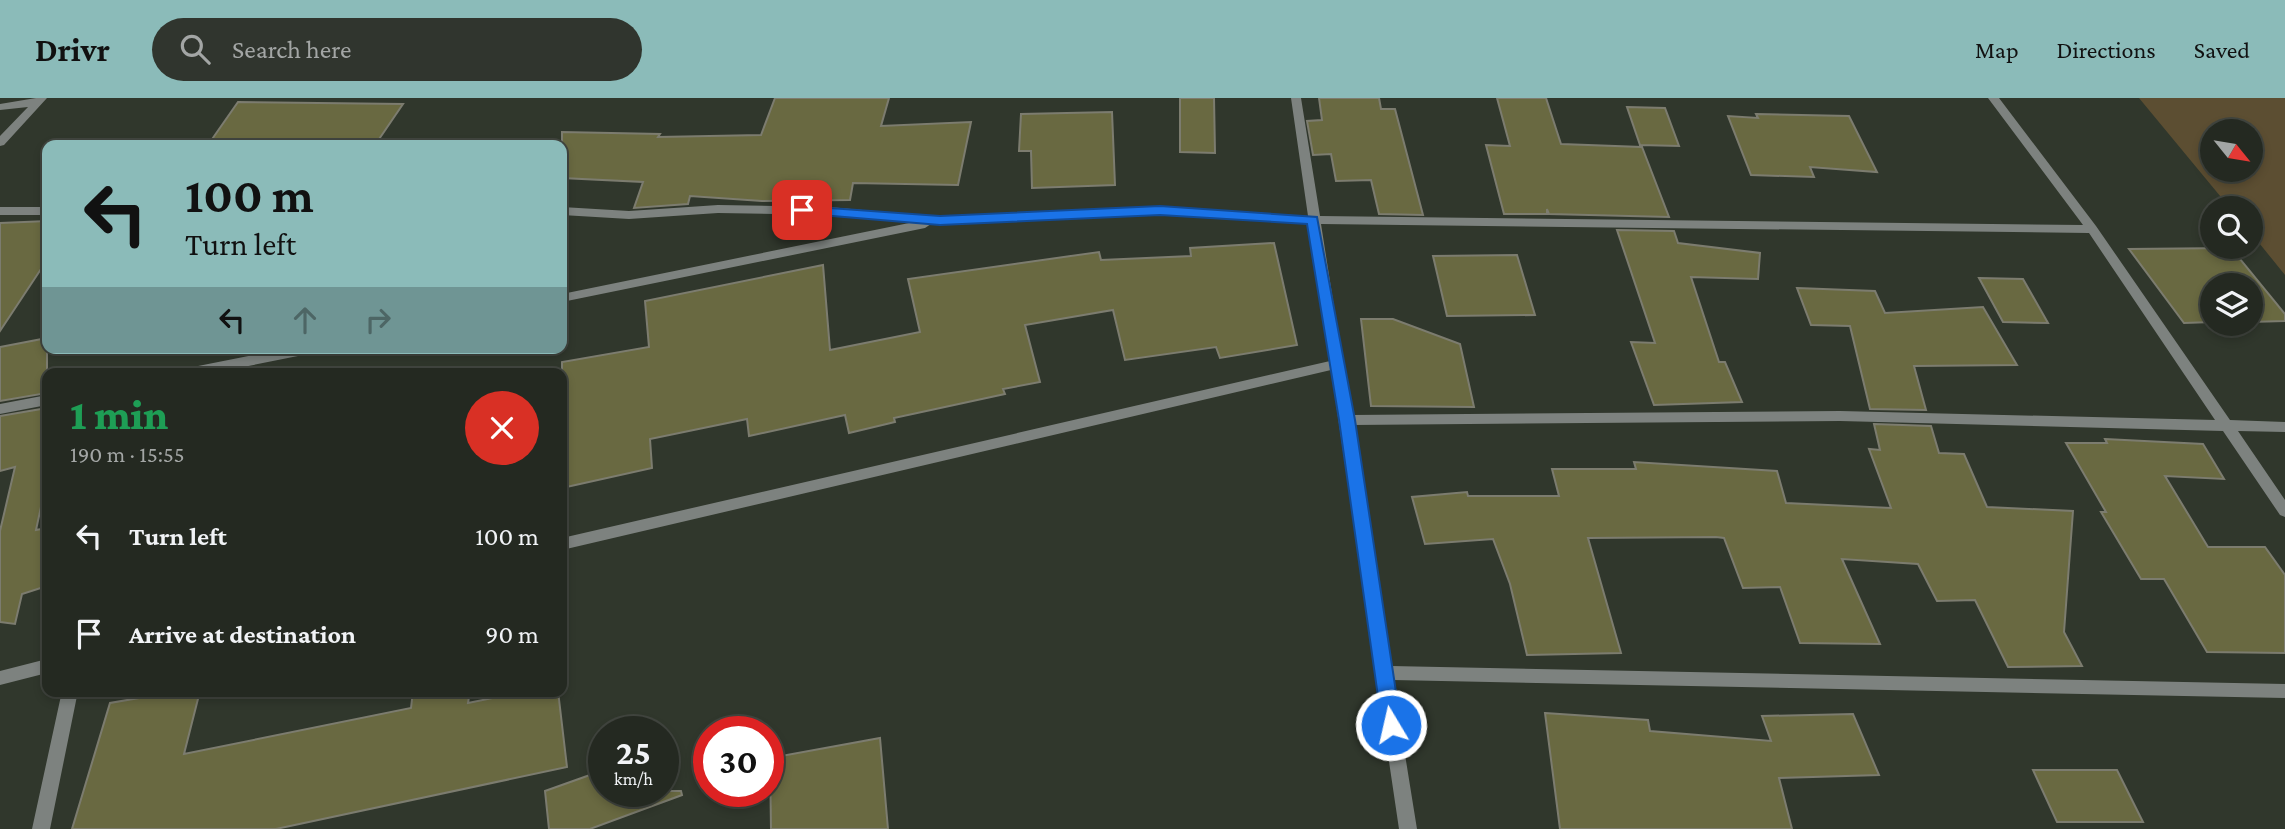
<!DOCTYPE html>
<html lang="en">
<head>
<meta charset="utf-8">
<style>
	body { margin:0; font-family:"Crimson Pro",serif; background:#30352e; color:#f1f3f6; height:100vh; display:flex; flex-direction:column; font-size:26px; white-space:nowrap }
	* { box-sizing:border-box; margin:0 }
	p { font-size:23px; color:#a3a6a5 }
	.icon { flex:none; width:38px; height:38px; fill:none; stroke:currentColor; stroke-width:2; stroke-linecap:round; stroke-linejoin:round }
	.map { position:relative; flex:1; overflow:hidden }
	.drawer { position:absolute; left:42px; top:270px; width:525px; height:329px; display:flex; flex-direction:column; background:#242921; border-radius:14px; box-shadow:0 4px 10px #0003,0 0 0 2px #41453f }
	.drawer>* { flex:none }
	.hud { position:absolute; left:42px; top:42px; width:525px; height:214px; border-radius:14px; box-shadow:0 4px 10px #0003,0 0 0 2px #41453f; background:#8bbbb9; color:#111; overflow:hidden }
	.needle { width:46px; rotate:120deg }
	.controls { position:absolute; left:2200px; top:21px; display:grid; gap:14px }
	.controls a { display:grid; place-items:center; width:63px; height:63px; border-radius:50%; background:#242921; box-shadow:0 4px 10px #0003,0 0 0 2px #41453f; font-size:35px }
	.speed { position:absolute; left:588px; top:618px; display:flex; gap:14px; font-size:35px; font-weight:700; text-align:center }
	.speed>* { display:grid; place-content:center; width:91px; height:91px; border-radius:50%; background:#242921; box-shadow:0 4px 10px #0003,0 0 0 2px #41453f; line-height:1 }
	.speed small { font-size:18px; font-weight:400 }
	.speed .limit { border:10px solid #d22; background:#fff; color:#111 }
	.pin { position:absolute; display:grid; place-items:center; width:60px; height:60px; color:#fff; margin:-30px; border-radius:14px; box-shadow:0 4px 10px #0006 }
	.me { position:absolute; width:77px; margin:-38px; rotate:351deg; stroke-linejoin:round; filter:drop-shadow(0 0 5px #0008) }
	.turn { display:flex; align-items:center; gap:24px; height:147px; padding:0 28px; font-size:32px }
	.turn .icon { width:91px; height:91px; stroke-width:2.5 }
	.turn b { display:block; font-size:49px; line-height:60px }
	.lanes { display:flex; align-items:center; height:66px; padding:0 28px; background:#0003; justify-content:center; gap:35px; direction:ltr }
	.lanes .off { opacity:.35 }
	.round { display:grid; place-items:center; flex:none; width:74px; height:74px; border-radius:37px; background:#30352e }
	.overview { display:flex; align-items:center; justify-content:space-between; height:119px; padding:0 28px }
	h1 { font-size:42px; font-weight:800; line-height:52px; color:#1e9e55 }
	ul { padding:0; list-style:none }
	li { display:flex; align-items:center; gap:21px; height:98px; padding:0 28px }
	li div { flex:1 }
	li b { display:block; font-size:26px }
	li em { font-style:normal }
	header { display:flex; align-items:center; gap:42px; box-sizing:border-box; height:98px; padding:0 35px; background:#8bbbb9; color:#111 }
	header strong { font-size:33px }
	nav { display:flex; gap:38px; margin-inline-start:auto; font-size:24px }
	.search { width:490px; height:63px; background:#30352e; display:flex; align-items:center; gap:18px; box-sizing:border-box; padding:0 24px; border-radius:38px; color:#a3a6a5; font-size:26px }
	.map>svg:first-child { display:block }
	.green { fill:#5c4e32; fill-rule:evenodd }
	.building { fill:#696941; stroke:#7c7c6f; stroke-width:2 }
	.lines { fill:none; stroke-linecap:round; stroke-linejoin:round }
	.minor { fill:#7d827f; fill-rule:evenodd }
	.route { fill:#1a73e8; stroke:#114b97; stroke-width:2 }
</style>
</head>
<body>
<header>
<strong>Drivr</strong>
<div class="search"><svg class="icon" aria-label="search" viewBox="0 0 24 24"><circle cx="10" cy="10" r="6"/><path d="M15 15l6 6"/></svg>Search here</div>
<nav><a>Map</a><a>Directions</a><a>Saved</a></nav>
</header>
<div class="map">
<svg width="2285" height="731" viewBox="0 0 2285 731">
	<rect width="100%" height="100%" fill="#30372c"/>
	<path class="green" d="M2139,0h146v177l-34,-42 -1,-25h-20zM2212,33h38v39h-38z"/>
	<path class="building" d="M775,0h114l-8,28 90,-4 -13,63 -105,-2 -3,17 -88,1 -72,-5 -2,8 -54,4 9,-26 -81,-4v-46l98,2 -2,3 103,-2z
		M1180,0h34l1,55 -35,-1z
		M1319,0h60l2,11h14l28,106 -44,-1 -8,-34 -35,1 -5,-27 -18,1 -6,-34 15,-1z
		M1497,0h49l15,46 81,3 27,70 -120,-3 -2,-5v5h-43l-18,-69 24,1z
		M238,4l165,2 -28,41h-167z
		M1627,9l38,1 14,38 -39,-1z
		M1112,14l3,73 -83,3 -1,-37h-12l2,-37z
		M1756,16l93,2 28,56 -67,-5 4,10 -63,-2 -23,-59 30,2z
		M47,123v39l-47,71v-108z
		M1617,132l57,1 4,12 82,10 -2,26 -67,-2 28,85h6l17,40 -88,3 -23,-63 24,1z
		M1274,145l23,102 -77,13 -4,-11 -91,13 -12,-50 -88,15 15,57 -37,7 2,5 -111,24 1,4 -46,11 -4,-18 -96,21 -2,-17 -97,20 2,29 -90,20v-126l87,-15 -4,-46 178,-36 7,85 90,-18 -12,-53 191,-27 2,8 90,-4 -1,-8z
		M2231,150l54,66v7l-35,1v-37h-38v37l-28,1 -55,-74z
		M1517,157l18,60 -88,1 -14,-60z
		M1979,180l44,1 25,44 -45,-1z
		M1797,190l78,3 10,22 98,-6 34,58 -103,1 12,44 -56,-1 -20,-83 -39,-1z
		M1361,221h32l67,25 14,63 -103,-1z
		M47,240v55l-47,8v-54z
		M47,310v71l-11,51 11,-2v58l-25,8 -7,30 -15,-2v-91l15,-64 -15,4v-55z
		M1874,326l57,2 8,27 25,1 23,53 86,4 -9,121 18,34 -74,1 -33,-67 -38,1 -19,-37 -76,-5 38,85 -80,-1 -20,-56 -37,1 -19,-50 -8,-1 -128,1 33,115 -94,2 -17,-71 -17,-45 -68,5 -13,-47 55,-5 1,4h91l-7,-27h84l-2,-7 143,9 9,32 105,5 -22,-59 11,1z
		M2105,341l98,5 21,35 -59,-3 43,71h57l20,28v78l-78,-1 -43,-73h-23l-40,-67h5l-40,-69h41z
		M180,593h20l-16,63 227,-46 2,-17h57l-2,12 59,-12h31l9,76 -291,62h-204l38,-126z
		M1545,615l103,7 2,11 121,10 -9,-25 91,-2 26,61 -100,3 13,51h-232z
		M880,640l8,91h-117l-1,-71z
		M604,672v21h77l1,4 -92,34h-41l-4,-38z
		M2033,672h84l26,52h-86z"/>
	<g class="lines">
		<path class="minor" d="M36,0h11l-43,47 -4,1v-10l28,-29 -28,3v-6z
			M1291,0h10l19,118 763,9 -95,-127h11l97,128 134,194 55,2v10l-47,-1 47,69v17l-5,-2 -57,-84 -383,-10 -487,4 38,241 894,18v14l-892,-18 24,149h-18l-68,-459 -769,180v-12l768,-177 -21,-137 -149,-10 -229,10 -6,4 -363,74v-8l352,-72 -85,-7 -111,-2 -89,6 -67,-4v-8l67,4 89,-6 111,2 112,10 219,-11 148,10zM1321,126l768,9 126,187 -375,-9 -489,4z
			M0,109h47v8h-47z
			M288,250h31l-6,5 -100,20h-31l6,-5z
			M47,297v10l-47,9v-10z
			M47,561v14l-47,12v-14z
			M62,593h16l-28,138h-18z"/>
	</g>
	<path class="route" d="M802,108l138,10 220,-10 157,11 38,203 46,305 -3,6 -7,2 -6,-2 -3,-6 -43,-305 -32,-196 -147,-9 -220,10 -143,-12v-6z"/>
</svg>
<div class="controls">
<a><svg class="needle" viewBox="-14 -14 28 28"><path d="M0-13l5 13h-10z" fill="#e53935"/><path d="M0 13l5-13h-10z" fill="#a3a6a5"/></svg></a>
<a><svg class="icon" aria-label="search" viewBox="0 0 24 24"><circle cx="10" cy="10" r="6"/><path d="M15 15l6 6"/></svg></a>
<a><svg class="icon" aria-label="layers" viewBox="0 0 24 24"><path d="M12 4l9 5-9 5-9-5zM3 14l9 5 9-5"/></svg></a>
</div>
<div class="speed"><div>25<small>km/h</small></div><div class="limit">30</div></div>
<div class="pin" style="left:802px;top:112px;background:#d93025"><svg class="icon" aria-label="arrive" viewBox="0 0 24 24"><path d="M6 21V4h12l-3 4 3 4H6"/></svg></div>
<svg class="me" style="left:1391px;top:627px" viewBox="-20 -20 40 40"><circle r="17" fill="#1a73e8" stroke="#fff" stroke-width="3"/><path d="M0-11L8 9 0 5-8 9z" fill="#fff"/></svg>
<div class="hud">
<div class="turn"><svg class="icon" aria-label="left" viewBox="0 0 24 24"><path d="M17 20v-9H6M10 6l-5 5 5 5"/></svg><div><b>100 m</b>Turn left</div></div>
<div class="lanes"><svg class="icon" aria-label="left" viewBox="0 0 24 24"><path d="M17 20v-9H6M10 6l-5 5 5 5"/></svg><svg class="icon off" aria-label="ahead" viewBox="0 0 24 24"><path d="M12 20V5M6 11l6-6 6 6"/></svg><svg class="icon off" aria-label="right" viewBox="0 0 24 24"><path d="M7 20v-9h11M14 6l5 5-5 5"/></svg></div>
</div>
<section class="drawer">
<div class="overview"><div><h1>1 min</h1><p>190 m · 15:55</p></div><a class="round" style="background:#d93025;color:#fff"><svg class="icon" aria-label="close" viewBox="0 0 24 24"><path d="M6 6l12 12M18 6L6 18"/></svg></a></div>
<ul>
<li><svg class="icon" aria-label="left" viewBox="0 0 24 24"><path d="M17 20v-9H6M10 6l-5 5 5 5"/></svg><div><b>Turn left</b></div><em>100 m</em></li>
<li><svg class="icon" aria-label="arrive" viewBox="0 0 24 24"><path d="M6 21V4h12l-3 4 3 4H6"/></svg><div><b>Arrive at destination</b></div><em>90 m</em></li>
</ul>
</section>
</div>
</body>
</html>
